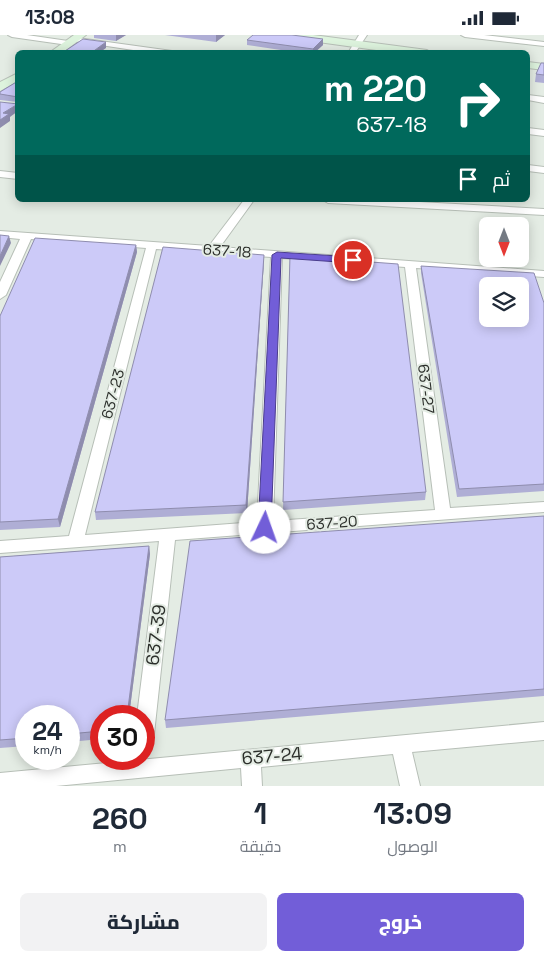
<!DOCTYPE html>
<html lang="ar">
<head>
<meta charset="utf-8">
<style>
	body { margin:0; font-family:"Space Grotesk",Cairo,sans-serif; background:#f2f2f3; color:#1f2937; direction:rtl; height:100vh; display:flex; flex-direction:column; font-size:19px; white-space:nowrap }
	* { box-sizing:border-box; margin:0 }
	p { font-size:16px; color:#747a83 }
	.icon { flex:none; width:28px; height:28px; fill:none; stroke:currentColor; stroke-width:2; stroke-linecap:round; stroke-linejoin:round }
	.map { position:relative; height:751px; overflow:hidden; direction:ltr }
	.drawer { display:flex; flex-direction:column; background:#fff; flex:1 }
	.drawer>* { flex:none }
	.hud { position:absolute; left:15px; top:15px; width:515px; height:152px; border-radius:8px; box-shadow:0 2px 12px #0003; direction:rtl; background:#00695c; color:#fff; overflow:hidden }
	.needle { width:32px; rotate:180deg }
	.fabs { position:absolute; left:479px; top:182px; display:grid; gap:10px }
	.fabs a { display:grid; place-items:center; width:50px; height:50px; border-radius:8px; background:#fff; box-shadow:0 2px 12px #0003; font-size:25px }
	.speed { position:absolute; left:15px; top:670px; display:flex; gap:10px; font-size:25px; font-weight:700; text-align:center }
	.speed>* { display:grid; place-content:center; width:65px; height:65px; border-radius:50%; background:#fff; box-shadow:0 2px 12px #0003; line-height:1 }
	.speed small { font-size:12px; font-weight:400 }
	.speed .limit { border:8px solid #d22; background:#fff; color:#111 }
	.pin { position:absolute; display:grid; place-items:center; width:42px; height:42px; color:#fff; margin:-21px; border:2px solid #fff; border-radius:50%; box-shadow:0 1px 5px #0007 }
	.me { position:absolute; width:55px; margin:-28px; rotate:3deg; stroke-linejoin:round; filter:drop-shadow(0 0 4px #0008) }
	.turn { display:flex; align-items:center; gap:18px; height:105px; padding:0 20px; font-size:22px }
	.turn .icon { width:65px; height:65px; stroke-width:2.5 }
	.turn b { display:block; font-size:35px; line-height:42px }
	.then { display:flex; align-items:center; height:48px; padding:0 20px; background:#0003; gap:10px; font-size:19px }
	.eta { display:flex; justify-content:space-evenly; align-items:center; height:85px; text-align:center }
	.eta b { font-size:30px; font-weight:800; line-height:35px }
	.action { display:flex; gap:10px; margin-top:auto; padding:10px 20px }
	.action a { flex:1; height:58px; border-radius:8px; background:#725ed8; color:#fff; font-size:20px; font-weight:800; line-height:58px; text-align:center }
	.action a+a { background:#f2f2f3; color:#1f2937 }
	.status { display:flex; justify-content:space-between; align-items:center; height:35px; padding:0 25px; background:#fff; direction:ltr }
	.status svg { height:14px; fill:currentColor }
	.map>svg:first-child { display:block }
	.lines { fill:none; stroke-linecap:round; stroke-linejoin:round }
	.street-casing { stroke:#b7bfb7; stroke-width:2 }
	.secondary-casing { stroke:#b7bfb7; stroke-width:2 }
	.street { fill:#fff; fill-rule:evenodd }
	.secondary { fill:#ddf3dd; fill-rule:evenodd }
	.wall { fill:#afaed5 }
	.shaded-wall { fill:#8f8dae }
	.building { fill:#cccaf8; stroke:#8f8dae; fill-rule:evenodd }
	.route { fill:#725ed8; stroke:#4a3d8c }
	.labels { text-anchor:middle; stroke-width:4; stroke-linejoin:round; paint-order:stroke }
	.street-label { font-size:15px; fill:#2c2f2b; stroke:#e4ece4 }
	.near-street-label { font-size:18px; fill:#2c2f2b; stroke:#e4ece4 }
</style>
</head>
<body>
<div class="status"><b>13:08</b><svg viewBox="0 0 49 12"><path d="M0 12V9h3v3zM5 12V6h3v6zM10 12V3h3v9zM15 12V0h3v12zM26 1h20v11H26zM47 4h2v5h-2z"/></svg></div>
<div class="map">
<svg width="544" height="751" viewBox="0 0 544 751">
	<rect width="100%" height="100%" fill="#e4ece4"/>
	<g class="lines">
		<defs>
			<path id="street" d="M8,0h19l41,6 4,2 -4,2 -56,-8z
				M359,0h8l-12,18h-7z
				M461,0h23l60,7v4l-79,-9z
				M71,2l101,14 3,2h-22l-79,-12h-3z
				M528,60l16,2v6l-16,-3z
				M528,93l16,2v6l-16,-2z
				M528,130l16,2v6l-16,-2z
				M0,136l18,2v6l-18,-2z
				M244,165h10l-34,47 324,24v6l-128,-9 34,240 94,-6v10l-369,28 -21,194 -3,6 -7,3v-27h-7l22,-175 -159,12v-12l69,-5 77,-288 -115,-9 -25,56 -6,4v-17l20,-43 -20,-2v-6l209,15zM156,214l115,8 -14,265 -172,13zM282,223l123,9 30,243 -162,11z
				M323,165h60l161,9v6l-216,-12z
				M544,687v18l-132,12 8,34h-20l-7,-32 -132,13 1,19h-20l-1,-18 -185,18h-56v-13z"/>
			<path id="secondary" d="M74,0h12l-24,18h-13z
				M284,0h29l114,15 5,3h-34l-109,-15z
				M528,27l16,2v6l-16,-2z
				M18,38v8l-18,10v-9z"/>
		</defs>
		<use href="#street" class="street-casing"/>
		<use href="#secondary" class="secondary-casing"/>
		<use href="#street" class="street"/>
		<use href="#secondary" class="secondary"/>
	</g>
	<path class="wall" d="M94,0h32l-10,6 -22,-3z
		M165,0h60l-9,7z
		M247,5l76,5 -9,8h-13l-54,-8z
		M544,28v20l-9,-1 1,-8z
		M18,46v21l-18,-2v-8z
		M136,210l1,7 -77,275 -60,3v-214z
		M290,221l136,236 -1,8 -142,10z
		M264,226l-17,252 -151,7 -1,-8z
		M421,231l123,37v188l-87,6 -36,-224z
		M544,481v180l-378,32 -1,-8z
		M149,511l1,8 -21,162h-28v23l-32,3v-26h-43v30l-26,2v-191z"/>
	<path class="shaded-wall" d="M116,0h10l-10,6z
		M216,0h9l-9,7z
		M323,4v6l-9,8h-1v-4z
		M106,7v6l-7,5h-8z
		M18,69v7l-8,6v4l-10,7v-8l3,-7z
		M9,201l2,7 -11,23v-10z
		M136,210l1,7 -77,275 -2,-8z
		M264,220v6l-17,252 -1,-8z
		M149,511l1,8 -21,162h-2z"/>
	<path class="building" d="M253,0h39l31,4 -10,10 -66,-9z
		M83,4l23,3 -15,11h-29z
		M541,28h3v12l-8,-1z
		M18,46v16l-18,-3v-2z
		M0,67l18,2 -15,9 6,1 -9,6z
		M0,200l9,1 -9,20z
		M35,203l101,7 -78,274 -58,3v-206z
		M163,212l101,8 -18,250 -151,7z
		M290,221l108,8 28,228 -143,10z
		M421,231l113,7 10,30v181l-85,5zM488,251h32v33h-32z
		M544,481v173l-379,31 25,-179z
		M149,511l-22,170h-26v15l-32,3v-18h-43v22l-26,2v-183z"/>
	<path class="route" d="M277,217l76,5 4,3 -4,3 -72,-5 -10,270 -2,3h-9l-2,-3 14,-273z"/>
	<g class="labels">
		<g class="street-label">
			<text transform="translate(227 216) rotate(4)" y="5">637-18</text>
			<text transform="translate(426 354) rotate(83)" y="5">637-27</text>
			<text transform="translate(113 359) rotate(-75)" y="5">637-23</text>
			<text transform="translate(332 488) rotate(-4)" y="5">637-20</text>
		</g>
		<g class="near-street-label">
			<text transform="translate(156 600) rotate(-83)" y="6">637-39</text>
			<text transform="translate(272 721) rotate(-5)" y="6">637-24</text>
		</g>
	</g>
</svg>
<div class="fabs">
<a><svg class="needle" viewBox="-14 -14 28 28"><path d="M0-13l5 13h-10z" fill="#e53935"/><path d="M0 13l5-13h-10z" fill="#747a83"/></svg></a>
<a><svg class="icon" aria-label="layers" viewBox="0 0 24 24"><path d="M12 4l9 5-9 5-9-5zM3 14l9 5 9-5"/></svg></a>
</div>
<div class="speed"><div>24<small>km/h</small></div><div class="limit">30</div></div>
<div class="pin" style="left:353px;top:225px;background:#d93025"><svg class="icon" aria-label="arrive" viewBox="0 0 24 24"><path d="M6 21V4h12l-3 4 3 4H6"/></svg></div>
<svg class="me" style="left:265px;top:493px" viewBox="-20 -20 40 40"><circle r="19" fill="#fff"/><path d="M0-13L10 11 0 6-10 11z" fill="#725ed8"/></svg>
<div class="hud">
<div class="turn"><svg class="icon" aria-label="right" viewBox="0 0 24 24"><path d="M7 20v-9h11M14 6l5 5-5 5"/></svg><div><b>220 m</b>637-18</div></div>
<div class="then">ثم<svg class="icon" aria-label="arrive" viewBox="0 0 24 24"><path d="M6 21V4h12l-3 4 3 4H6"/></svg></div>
</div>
</div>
<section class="drawer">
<div class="eta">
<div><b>13:09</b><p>الوصول</p></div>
<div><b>1</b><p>دقيقة</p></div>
<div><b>260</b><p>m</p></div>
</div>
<div class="action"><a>خروج</a><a>مشاركة</a></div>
</section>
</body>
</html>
